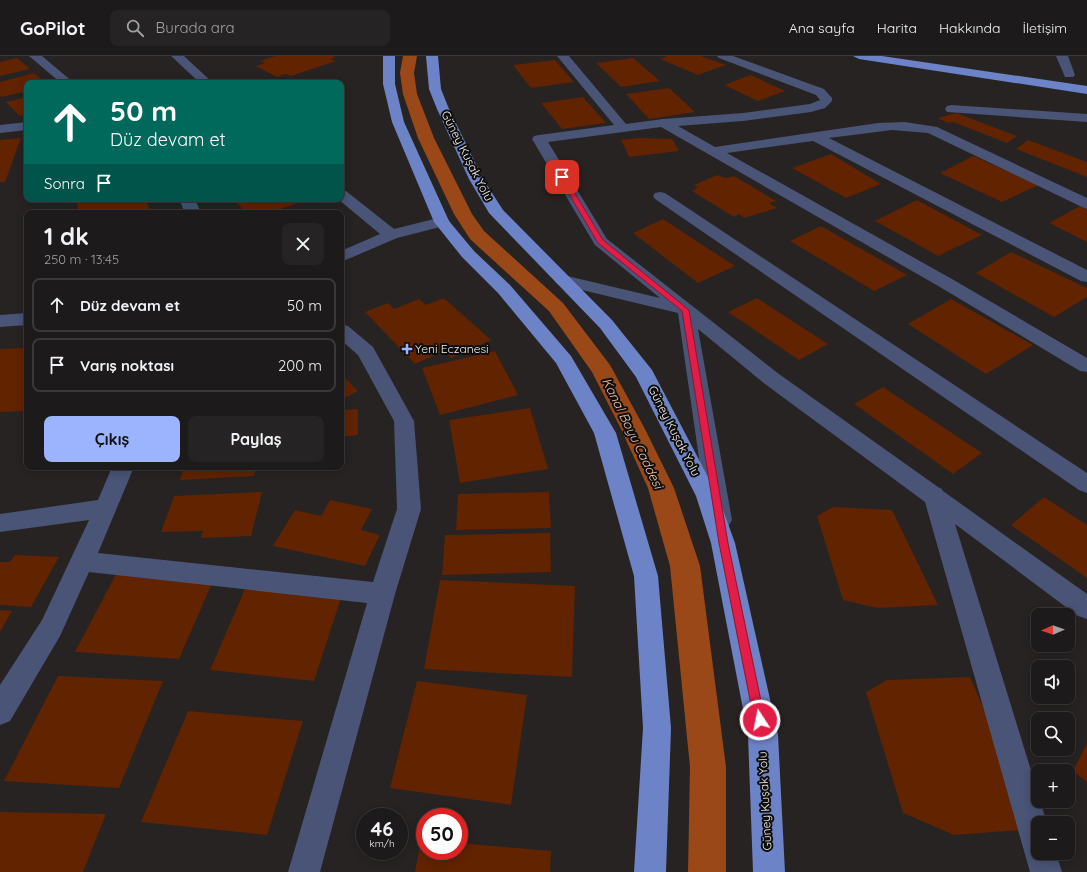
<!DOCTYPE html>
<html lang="tr">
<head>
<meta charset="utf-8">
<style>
	body { margin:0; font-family:Quicksand,sans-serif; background:#252323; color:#f1f3f6; height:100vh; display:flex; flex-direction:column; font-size:15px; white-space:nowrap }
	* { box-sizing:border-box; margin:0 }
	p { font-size:13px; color:#a0a1a2 }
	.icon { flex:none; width:22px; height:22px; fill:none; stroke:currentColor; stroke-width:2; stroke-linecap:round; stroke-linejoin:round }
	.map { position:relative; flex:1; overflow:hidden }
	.side { position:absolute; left:24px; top:154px; width:320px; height:260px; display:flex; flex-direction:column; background:#1c1a1a; border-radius:8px; box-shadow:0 2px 10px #0003,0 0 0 1px #3a3839 }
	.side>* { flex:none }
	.banner { position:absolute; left:24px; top:24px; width:320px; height:122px; border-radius:8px; box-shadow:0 2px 10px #0003,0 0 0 1px #3a3839; background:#00695c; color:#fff; overflow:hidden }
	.needle { width:26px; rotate:268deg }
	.tools { position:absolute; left:1031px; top:552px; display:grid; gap:8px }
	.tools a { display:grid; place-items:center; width:44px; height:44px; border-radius:8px; background:#1c1a1a; box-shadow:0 2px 10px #0003,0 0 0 1px #3a3839; font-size:20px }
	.speed { position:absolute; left:356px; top:752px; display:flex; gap:8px; font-size:20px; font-weight:700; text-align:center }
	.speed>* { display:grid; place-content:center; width:52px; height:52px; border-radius:50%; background:#1c1a1a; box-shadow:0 2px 10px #0003,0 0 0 1px #3a3839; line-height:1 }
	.speed small { font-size:10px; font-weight:400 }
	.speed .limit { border:6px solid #d22; background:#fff; color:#111 }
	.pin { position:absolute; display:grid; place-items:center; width:34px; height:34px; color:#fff; margin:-17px; border-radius:8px; box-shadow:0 2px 6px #0006 }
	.me { position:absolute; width:44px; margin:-22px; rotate:349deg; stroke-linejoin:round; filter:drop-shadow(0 0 3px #0008) }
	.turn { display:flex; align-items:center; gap:14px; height:84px; padding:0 20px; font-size:18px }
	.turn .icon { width:52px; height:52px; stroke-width:2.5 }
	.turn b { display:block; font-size:28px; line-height:34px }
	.then { display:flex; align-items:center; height:38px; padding:0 20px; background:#0003; gap:8px; font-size:15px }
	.round { display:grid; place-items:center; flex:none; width:42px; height:42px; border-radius:8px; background:#252323 }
	.head { display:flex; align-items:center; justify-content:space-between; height:68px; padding:0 20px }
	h1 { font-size:24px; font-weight:700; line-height:30px }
	.action { display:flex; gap:8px; margin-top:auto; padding:8px 20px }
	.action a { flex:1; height:46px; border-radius:8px; background:#9cb4fd; color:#111; font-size:16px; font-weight:700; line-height:46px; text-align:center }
	.action a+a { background:#252323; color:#f1f3f6 }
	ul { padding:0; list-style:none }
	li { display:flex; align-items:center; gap:12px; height:54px; margin:0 8px 6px; padding:0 12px; border:2px solid #3a3839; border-radius:8px }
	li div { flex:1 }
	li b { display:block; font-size:15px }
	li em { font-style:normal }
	header { display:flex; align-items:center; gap:24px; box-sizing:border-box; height:56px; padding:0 20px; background:#1c1a1a; border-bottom:1px solid #3a3839 }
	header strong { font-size:19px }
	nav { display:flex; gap:22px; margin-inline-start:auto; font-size:14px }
	.search { width:280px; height:36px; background:#252323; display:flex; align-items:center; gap:10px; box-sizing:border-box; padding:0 14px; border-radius:8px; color:#a0a1a2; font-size:15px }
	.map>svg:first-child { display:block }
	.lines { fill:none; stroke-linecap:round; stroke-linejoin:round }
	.canal { fill:#9b4819; fill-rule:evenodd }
	.building { fill:#612300 }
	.minor { fill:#495476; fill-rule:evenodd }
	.major { fill:#6d83c7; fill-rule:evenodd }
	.route { fill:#e11d48; stroke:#92132f }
	.poi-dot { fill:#9cb4fd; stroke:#0e0d0c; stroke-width:1.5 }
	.labels { text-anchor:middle; stroke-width:4; stroke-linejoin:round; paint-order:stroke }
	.street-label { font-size:12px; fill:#f3f1f1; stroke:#0e0d0c }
	.poi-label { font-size:12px; fill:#f3f1f1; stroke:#0e0d0c; text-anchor:start }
	.water-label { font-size:13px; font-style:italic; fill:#f2c3ad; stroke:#0e0d0c }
</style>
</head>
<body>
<header>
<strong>GoPilot</strong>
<div class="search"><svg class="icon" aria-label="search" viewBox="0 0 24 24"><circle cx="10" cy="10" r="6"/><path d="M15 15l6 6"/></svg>Burada ara</div>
<nav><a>Ana sayfa</a><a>Harita</a><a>Hakkında</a><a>İletişim</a></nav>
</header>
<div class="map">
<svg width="1087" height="816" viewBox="0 0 1087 816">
	<rect width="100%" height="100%" fill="#262322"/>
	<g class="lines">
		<path class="canal" d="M403,0h14l-3,17 3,21 17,44 38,76 12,17 79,72 47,62 35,64 29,59 26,78 26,201v105h-38l2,-105 -20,-201 -22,-78 -27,-59 -29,-57 -43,-61 -79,-72 -16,-25 -36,-76 -15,-44 -3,-21z"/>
	</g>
	<path class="building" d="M275,0h58l3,1 -6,2 6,2 -45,15 -5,-2 -9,3 -21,-11 9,-3 -5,-2z
		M667,0h34l25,9 -28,10 -38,-16z
		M17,2l13,11 -30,7v-14z
		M633,2l27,23 -39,6 -25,-24z
		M555,4l19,22 -43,6 -18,-23z
		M34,17l12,10h-19v8l-25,6 -2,-1v-14z
		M751,19l34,16 -27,10 -34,-16z
		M669,32l26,24 -46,7 -23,-25z
		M27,41v17l-7,2 -14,-14z
		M583,41l23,26 -44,6 -21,-26z
		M956,57l61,23 -10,7 -54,-21 -5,1 -10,-5z
		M21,82l-16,44h-5v-42z
		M638,82l34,1 7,12 -50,6 -8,-17z
		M1028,84l59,22v15l-71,-28z
		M831,98l50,30 -35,14 -54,-30z
		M973,100l65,29 -36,17 -62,-29z
		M717,119l9,3 8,-2 42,25 -7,2 8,5 -33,10 -5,-4 -5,3 -42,-26 6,-4 -4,-2z
		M88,143h58l5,14h-72l-2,-10 11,-3z
		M233,143h76l-40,14h-22z
		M917,144l65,35 -44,21 -63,-35z
		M1080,150l7,3v33l-38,-19z
		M663,163l72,47 -37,17 -65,-50z
		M821,170l86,49 -33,16 -84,-50z
		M1011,196l76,36v9l-33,20 -78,-44z
		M444,242l47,42 -40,18 -7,-7 -29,13 -50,-52 23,-9 6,6 25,-10 7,6z
		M757,242l71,46 -29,16 -71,-48z
		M951,243l82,46 -47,29 -78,-50z
		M27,292v63l-27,1v-63z
		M495,295l23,44 -78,20 -18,-47z
		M341,318l17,17 -17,9z
		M883,331l99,66 -29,21 -99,-70z
		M530,352l18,61 -88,14 -11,-63z
		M358,353v26l-17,2v-27z
		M184,411h72l-2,9 -74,4z
		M262,436l-11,44 -50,2 2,-7 -42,1 13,-36z
		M549,436l2,36 -95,2 2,-36z
		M1044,441l43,28v53l-76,-53z
		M330,444l42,9 -11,21 19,5 -15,31 -92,-20 22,-36 26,6z
		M833,451l59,3 46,95 -60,3 -35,-8 -26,-84z
		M550,477l1,39 -109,3 3,-40z
		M15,499l44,2 -28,50 -31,-2v-43h10z
		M116,518l97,7 -34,78 -104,-7z
		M440,524l135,6 -3,91 -148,-8z
		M245,533l96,9 -27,83 -104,-11z
		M0,554l12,1 -12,21z
		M58,620l105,5 -44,107 -115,-7z
		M970,621l66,152 -82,6 -51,-22 -37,-121 21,-12z
		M417,625l110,14 -16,110 -121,-17z
		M188,655l115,10 -36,114 -126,-13z
		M1087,687v39l-14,-11z
		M0,756l106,2 -23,58h-83z
		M421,783h4v12h34v-8l92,8 -1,21h-135z"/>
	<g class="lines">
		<path class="minor" d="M29,0h13l32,27h-13z
			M171,0h13l29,27h-13z
			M557,0h12l57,68 37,-5 80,-6 67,-9 10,-4 -4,-5 -97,-37 -2,-2h16l91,33 8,9v3l-7,7 -14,4 -68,9 -65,5 37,21 163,-24 27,-1 32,5 150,71v11l-5,-2 -154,-74 -36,-3 -63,8 258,132v12l-6,-1 -268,-140 -86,12 225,126 135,79v14l-7,-1 -140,-84 -279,-160 -113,15 59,97 172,135 159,113 4,2 1,2 144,103v25l-9,-3 -123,-92 83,269v8h2l7,22h-9v30h18l6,19h-32l-105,-370 -160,-118 -67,-55 34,191 -4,7 -8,2 -8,-2 -4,-7 -30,-207 -121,-29 -3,-4 3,-4 6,-1 97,23 -65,-53 -63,-106 2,-3 5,-1 75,-10z
			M1056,0h12l7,19 -2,2h-8z
			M951,49l136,9v8l-140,-10 -2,-3 2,-3z
			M27,66v8l-27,3v-8z
			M341,134l5,1 48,38 48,-12 6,2 2,3 -2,3 -51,13 -56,24v-11l39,-17 -42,-35h3z
			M660,136l5,1 422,280v20l-8,-3 -424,-291 -2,-3 2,-3z
			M179,143h16l6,14h-16z
			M27,257v12l-27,2v-12z
			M341,268l7,2 25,21 41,74 7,88 -26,85 -75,278h-32l79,-269 -278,-31 -29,64 -50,85 -10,4v-40l42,-65 47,-100 -89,12v-18l98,-14 14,-33h22l-36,86 275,29 24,-73 -3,-88 -36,-66 -17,-15z"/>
		<path class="major" d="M383,0h12v28l9,38 45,99 25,30 36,34 61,71 45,77 42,143 13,152 -5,144h-32l9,-144 -9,-152 -40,-143 -38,-70 -58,-70 -36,-36 -28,-35 -42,-100 -9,-38z
			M426,0h12l3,33 8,20 34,70 20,31 109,110 40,50 66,126 17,47 43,192 7,137h-32l-5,-137 -37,-192 -15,-47 -60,-119 -36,-49 -111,-115 -20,-34 -32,-70 -8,-20z
			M853,0h29l205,30v8l-228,-35z"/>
	</g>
	<path class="route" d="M560,120l5,1 38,63 86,70 39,233 37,177 -1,4 -4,2 -5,-2 -1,-4 -35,-177 -37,-232 -84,-68 -39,-66z"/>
	<path class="poi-dot" d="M405 287h4v4h4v4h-4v4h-4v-4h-4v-4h4z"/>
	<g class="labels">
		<g class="street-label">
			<text transform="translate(467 100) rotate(63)" y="4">Güney Kuşak Yolu</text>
			<text transform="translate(674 375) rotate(63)" y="4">Güney Kuşak Yolu</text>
			<text transform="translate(765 745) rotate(-93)" y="4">Güney Kuşak Yolu</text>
		</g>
		<g class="poi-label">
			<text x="415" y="297">Yeni Eczanesi</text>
		</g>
		<g class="water-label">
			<text transform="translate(633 377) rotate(64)" y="5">Kanal Boyu Caddesi</text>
		</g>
	</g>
</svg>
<div class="tools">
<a><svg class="needle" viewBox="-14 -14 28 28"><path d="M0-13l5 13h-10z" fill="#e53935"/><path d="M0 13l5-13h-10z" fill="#a0a1a2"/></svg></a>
<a><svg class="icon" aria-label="sound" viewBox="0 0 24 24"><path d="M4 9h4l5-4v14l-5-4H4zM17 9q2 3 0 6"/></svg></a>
<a><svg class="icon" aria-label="search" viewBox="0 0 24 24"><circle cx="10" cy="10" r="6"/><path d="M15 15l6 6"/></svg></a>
<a>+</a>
<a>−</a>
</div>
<div class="speed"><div>46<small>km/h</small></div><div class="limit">50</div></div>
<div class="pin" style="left:562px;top:121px;background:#d93025"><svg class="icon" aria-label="arrive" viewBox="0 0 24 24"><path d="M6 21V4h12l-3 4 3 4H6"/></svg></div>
<svg class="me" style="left:760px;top:664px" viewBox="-20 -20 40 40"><circle r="17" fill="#e11d48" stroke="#fff" stroke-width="3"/><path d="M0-11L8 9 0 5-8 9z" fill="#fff"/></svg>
<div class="banner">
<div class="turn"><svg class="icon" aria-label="ahead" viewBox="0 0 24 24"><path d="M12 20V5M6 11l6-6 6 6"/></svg><div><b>50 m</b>Düz devam et</div></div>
<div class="then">Sonra<svg class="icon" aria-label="arrive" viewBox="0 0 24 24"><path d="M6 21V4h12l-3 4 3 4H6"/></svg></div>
</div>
<section class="side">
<div class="head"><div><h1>1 dk</h1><p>250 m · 13:45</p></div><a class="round"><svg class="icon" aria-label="close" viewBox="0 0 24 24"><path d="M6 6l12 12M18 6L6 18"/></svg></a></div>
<ul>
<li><svg class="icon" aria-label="ahead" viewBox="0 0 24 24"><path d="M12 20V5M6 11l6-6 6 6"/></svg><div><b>Düz devam et</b></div><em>50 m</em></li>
<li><svg class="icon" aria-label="arrive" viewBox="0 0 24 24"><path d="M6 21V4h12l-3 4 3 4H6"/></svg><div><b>Varış noktası</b></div><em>200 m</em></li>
</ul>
<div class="action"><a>Çıkış</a><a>Paylaş</a></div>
</section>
</div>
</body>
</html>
